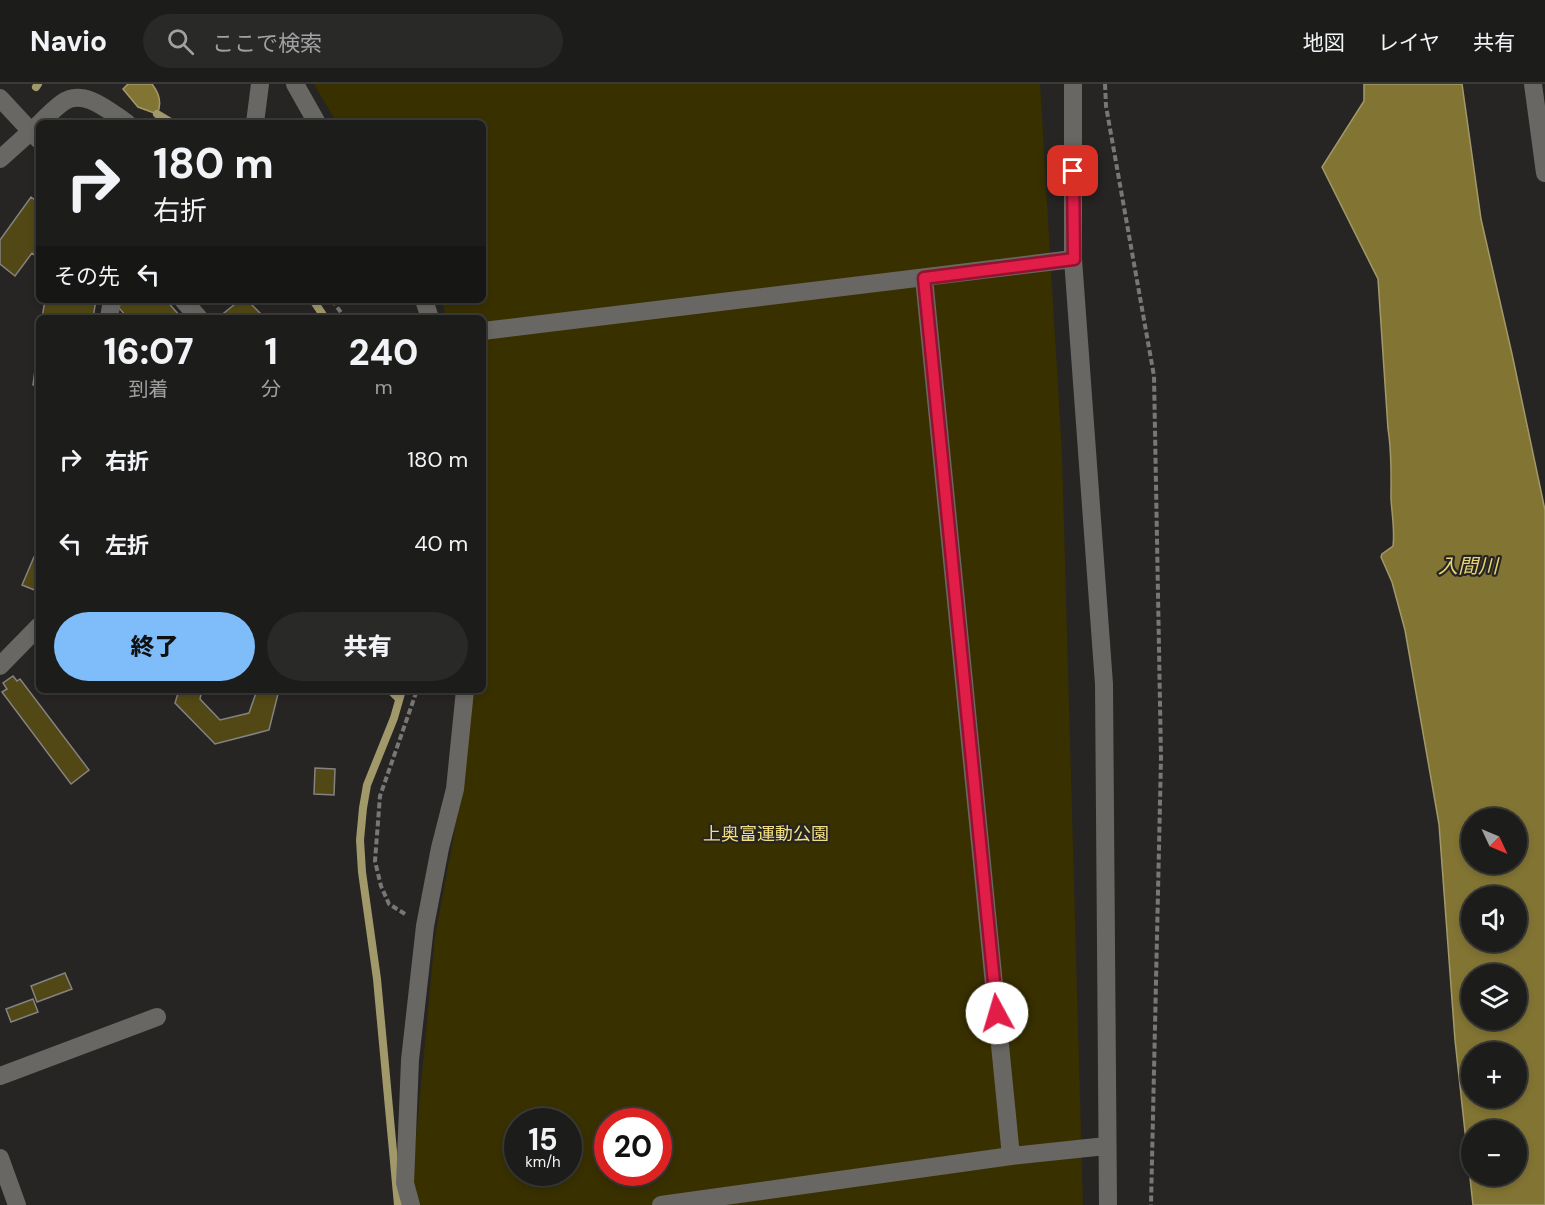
<!DOCTYPE html>
<html lang="ja">
<head>
<meta charset="utf-8">
<style>
	body { margin:0; font-family:"DM Sans","Noto Sans JP",sans-serif; background:#292927; color:#f1f3f6; height:100vh; display:flex; flex-direction:column; font-size:22px; white-space:nowrap }
	* { box-sizing:border-box; margin:0 }
	p { font-size:20px; color:#a0a1a2 }
	.icon { flex:none; width:33px; height:33px; fill:none; stroke:currentColor; stroke-width:2; stroke-linecap:round; stroke-linejoin:round }
	.map { position:relative; flex:1; overflow:hidden }
	.details { position:absolute; left:36px; top:231px; width:450px; height:378px; display:flex; flex-direction:column; background:#1c1c1a; border-radius:9px; box-shadow:0 3px 9px #0003,0 0 0 2px #3a3a39 }
	.details>* { flex:none }
	.guide { position:absolute; left:36px; top:36px; width:450px; height:183px; border-radius:9px; box-shadow:0 3px 9px #0003,0 0 0 2px #3a3a39; background:#1c1c1a; color:#f1f3f6; overflow:hidden }
	.needle { width:39px; rotate:134deg }
	.buttons { position:absolute; left:1461px; top:724px; display:grid; gap:12px }
	.buttons a { display:grid; place-items:center; width:66px; height:66px; border-radius:50%; background:#1c1c1a; box-shadow:0 3px 9px #0003,0 0 0 2px #3a3a39; font-size:30px }
	.speed { position:absolute; left:504px; top:1024px; display:flex; gap:12px; font-size:30px; font-weight:700; text-align:center }
	.speed>* { display:grid; place-content:center; width:78px; height:78px; border-radius:50%; background:#1c1c1a; box-shadow:0 3px 9px #0003,0 0 0 2px #3a3a39; line-height:1 }
	.speed small { font-size:15px; font-weight:400 }
	.speed .limit { border:9px solid #d22; background:#fff; color:#111 }
	.pin { position:absolute; display:grid; place-items:center; width:51px; height:51px; color:#fff; margin:-26px; border-radius:12px; box-shadow:0 3px 9px #0006 }
	.me { position:absolute; width:66px; margin:-33px; rotate:354deg; stroke-linejoin:round; filter:drop-shadow(0 0 4px #0008) }
	.turn { display:flex; align-items:center; gap:21px; height:126px; padding:0 18px; font-size:27px }
	.turn .icon { width:78px; height:78px; stroke-width:2.5 }
	.turn b { display:block; font-size:42px; line-height:51px }
	.then { display:flex; align-items:center; height:57px; padding:0 18px; background:#0003; gap:12px; font-size:22px }
	.eta { display:flex; justify-content:space-evenly; align-items:center; height:102px; text-align:center }
	.eta b { font-size:36px; font-weight:800; line-height:42px }
	.action { display:flex; gap:12px; margin-top:auto; padding:12px 18px }
	.action a { flex:1; height:69px; border-radius:36px; background:#7ebdf9; color:#111; font-size:24px; font-weight:800; line-height:69px; text-align:center }
	.action a+a { background:#292927; color:#f1f3f6 }
	ul { padding:0; list-style:none }
	li { display:flex; align-items:center; gap:18px; height:84px; padding:0 18px }
	li div { flex:1 }
	li b { display:block; font-size:22px }
	li em { font-style:normal }
	header { display:flex; align-items:center; gap:36px; box-sizing:border-box; height:84px; padding:0 30px; background:#1c1c1a; border-bottom:2px solid #3a3a39 }
	header strong { font-size:28px }
	nav { display:flex; gap:33px; margin-inline-start:auto; font-size:21px }
	.search { width:420px; height:54px; background:#292927; display:flex; align-items:center; gap:15px; box-sizing:border-box; padding:0 21px; border-radius:33px; color:#a0a1a2; font-size:22px }
	.map>svg:first-child { display:block }
	.green { fill:#393000; fill-rule:evenodd }
	.water { fill:#827433; stroke:#a2996a; stroke-width:1.5; fill-rule:evenodd }
	.lines { fill:none; stroke-linecap:round; stroke-linejoin:round }
	.stream { stroke:#a2996a; stroke-width:8 }
	.building { fill:#524815; stroke:#848381; stroke-width:1.5 }
	.path { stroke:#787775; stroke-width:4; stroke-dasharray:6 3; stroke-linecap:butt }
	.minor { stroke:#686764; stroke-width:18 }
	.route-casing { stroke:#92132f; stroke-width:15 }
	.route { stroke:#e11d48; stroke-width:10 }
	.labels { text-anchor:middle; stroke-width:4.5; stroke-linejoin:round; paint-order:stroke }
	.park-label { font-size:18px; fill:#f3df80; stroke:#262523 }
	.water-label { font-size:20px; font-style:italic; fill:#e7d274; stroke:#262523 }
</style>
</head>
<body>
<header>
<strong>Navio</strong>
<div class="search"><svg class="icon" aria-label="search" viewBox="0 0 24 24"><circle cx="10" cy="10" r="6"/><path d="M15 15l6 6"/></svg>ここで検索</div>
<nav><a>地図</a><a>レイヤ</a><a>共有</a></nav>
</header>
<div class="map">
<svg width="1545" height="1121" viewBox="0 0 1545 1121">
	<rect width="100%" height="100%" fill="#262523"/>
	<path class="green" d="M314,0h726l22,371 21,750h-665l-6,-26 23,-242 27,-146 11,-101h10v-372h-38v-8l-6,-10h44v-177h-146zM518,1038h50v51h-50zM608,1038h50v51h-50z"/>
	<path class="water" d="M128,0h24c7,9 10,20 5,30l-19,-7 -15,-18z
		M1364,0h98l19,135 31,135 33,156v695h-72l-18,-165 -16,-216 -34,-194 -13,-48 -11,-25 1,-3 11,-8c2,-15 -1,-31 -2,-47 0,-24 1,-46 -3,-70l-10,-150 -56,-112 42,-66zM1472,735h44v45h-44zM1472,813h44v45h-44zM1472,891h44v45h-44zM1472,969h44v45h-44zM1472,1047h44v45h-44z"/>
	<g class="lines">
		<path class="stream" d="M36,3l2,-3
			M157,30l15,9
			M313,216l12,18
			M390,606l9,9
			M398,1121l-21,-226 -15,-107 -2,-32 3,-32 4,-23 27,-67 8,-28"/>
	</g>
	<path class="building" d="M31,113l8,6v56l-7,-6 -17,23 -15,-12v-24z
		M45,216h51l-3,18h-51z
		M124,216h42l13,15 -4,3h-47l-10,-11z
		M240,216h7l14,14 -4,4 -38,-1z
		M39,257v45l-6,-1z
		M34,473l5,2v28l-2,4 -15,-6z
		M13,592l4,5 3,-2 69,91 -18,14 -69,-92 5,-3 -4,-6z
		M179,606h23l-2,9 20,21 29,-7 8,-23h22l-10,40 -54,14 -40,-41z
		M315,684l20,1 -1,26 -20,-1z
		M65,889l7,16 -35,13 -6,-16z
		M33,915l5,13 -27,10 -5,-13z"/>
	<g class="lines">
		<path class="path" d="M1105,0l1,22 48,270 7,382 -10,447
			M332,216l13,18
			M405,830l-16,-10 -8,-18 -6,-25 5,-65 37,-106"/>
		<path class="minor" d="M295,0l22,39
			M1073,0v175l31,425 4,521
			M1533,0l12,89
			M0,14l39,42
			M40,39c7,-7 14,-14 22,-20 21,-16 47,8 65,20
			M255,39l5,-39
			M0,75l39,-35
			M924,194l87,878
			M183,216l16,18
			M424,216l6,18
			M109,234l3,-18
			M483,247l590,-72
			M0,582l39,-40
			M0,992l157,-59
			M0,1074l17,47
			M411,1121l-6,-22 5,-123 15,-134 15,-78 15,-59 10,-99
			M661,1121l350,-49 95,-10"/>
	</g>
	<g class="lines">
		<defs>
			<path id="route" d="M997,929l-73,-735 150,-19 -1,-88"/>
		</defs>
		<use href="#route" class="route-casing"/>
		<use href="#route" class="route"/>
	</g>
	<g class="labels">
		<g class="park-label">
			<text x="766" y="756">上奥富運動公園</text>
		</g>
		<g class="water-label">
			<text x="1468" y="489">入間川</text>
		</g>
	</g>
</svg>
<div class="buttons">
<a><svg class="needle" viewBox="-14 -14 28 28"><path d="M0-13l5 13h-10z" fill="#e53935"/><path d="M0 13l5-13h-10z" fill="#a0a1a2"/></svg></a>
<a><svg class="icon" aria-label="sound" viewBox="0 0 24 24"><path d="M4 9h4l5-4v14l-5-4H4zM17 9q2 3 0 6"/></svg></a>
<a><svg class="icon" aria-label="layers" viewBox="0 0 24 24"><path d="M12 4l9 5-9 5-9-5zM3 14l9 5 9-5"/></svg></a>
<a>+</a>
<a>−</a>
</div>
<div class="speed"><div>15<small>km/h</small></div><div class="limit">20</div></div>
<div class="pin" style="left:1073px;top:87px;background:#d93025"><svg class="icon" aria-label="arrive" viewBox="0 0 24 24"><path d="M6 21V4h12l-3 4 3 4H6"/></svg></div>
<svg class="me" style="left:997px;top:929px" viewBox="-20 -20 40 40"><circle r="19" fill="#fff"/><path d="M0-13L10 11 0 6-10 11z" fill="#e11d48"/></svg>
<div class="guide">
<div class="turn"><svg class="icon" aria-label="right" viewBox="0 0 24 24"><path d="M7 20v-9h11M14 6l5 5-5 5"/></svg><div><b>180 m</b>右折</div></div>
<div class="then">その先<svg class="icon" aria-label="left" viewBox="0 0 24 24"><path d="M17 20v-9H6M10 6l-5 5 5 5"/></svg></div>
</div>
<section class="details">
<div class="eta">
<div><b>16:07</b><p>到着</p></div>
<div><b>1</b><p>分</p></div>
<div><b>240</b><p>m</p></div>
</div>
<ul>
<li><svg class="icon" aria-label="right" viewBox="0 0 24 24"><path d="M7 20v-9h11M14 6l5 5-5 5"/></svg><div><b>右折</b></div><em>180 m</em></li>
<li><svg class="icon" aria-label="left" viewBox="0 0 24 24"><path d="M17 20v-9H6M10 6l-5 5 5 5"/></svg><div><b>左折</b></div><em>40 m</em></li>
</ul>
<div class="action"><a>終了</a><a>共有</a></div>
</section>
</div>
</body>
</html>
